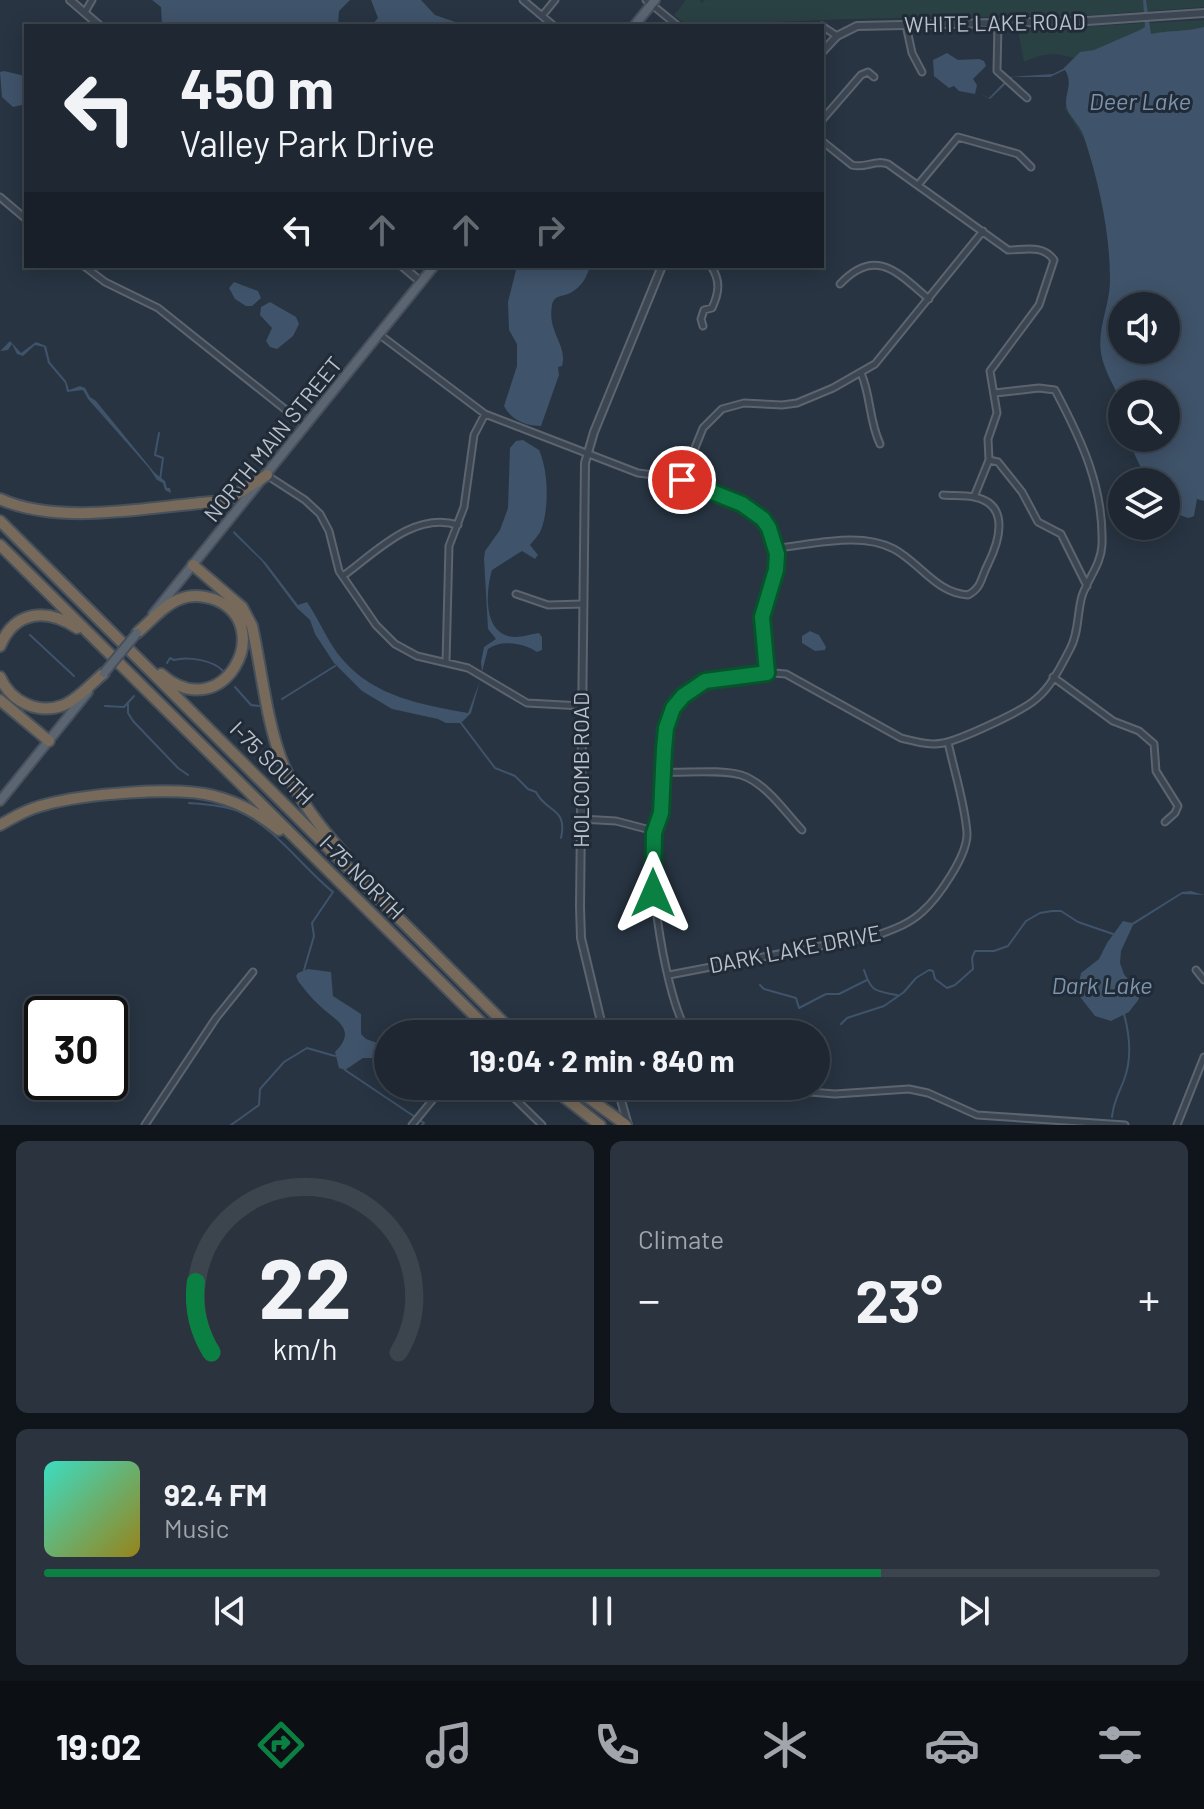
<!DOCTYPE html>
<html lang="en">
<head>
<meta charset="utf-8">
<style>
	body { margin:0; font-family:Barlow,sans-serif; background:#2b333e; color:#f1f3f6; height:100vh; display:flex; flex-direction:column; font-size:30px; white-space:nowrap }
	* { box-sizing:border-box; margin:0 }
	p { font-size:26px; color:#a1a5ac }
	.icon { flex:none; width:44px; height:44px; fill:none; stroke:currentColor; stroke-width:2; stroke-linecap:round; stroke-linejoin:round }
	.map { position:relative; height:1125px; overflow:hidden }
	.details { display:flex; flex-direction:column; gap:16px; padding:16px; background:#10151c; flex:1 }
	.details>* { flex:none }
	.top-card { position:absolute; left:24px; top:24px; width:800px; height:244px; border-radius:0px; box-shadow:0 4px 20px #0003,0 0 0 2px #3c444d; background:#1e2732; color:#f1f3f6; overflow:hidden }
	.tools { position:absolute; left:1108px; top:292px; display:grid; gap:16px }
	.tools a { display:grid; place-items:center; width:72px; height:72px; border-radius:50%; background:#1e2732; box-shadow:0 4px 20px #0003,0 0 0 2px #3c444d; font-size:40px }
	.speed { position:absolute; left:24px; top:996px; display:flex; gap:16px; font-size:40px; font-weight:700; text-align:center }
	.speed>* { display:grid; place-content:center; width:104px; height:104px; border-radius:50%; background:#1e2732; box-shadow:0 4px 20px #0003,0 0 0 2px #3c444d; line-height:1 }
	.speed .limit { border:4px solid #111; border-radius:12px; background:#fff; color:#111 }
	.pin { position:absolute; display:grid; place-items:center; width:68px; height:68px; color:#fff; margin:-34px; border:4px solid #fff; border-radius:50%; box-shadow:0 2px 8px #0007 }
	.me { position:absolute; width:88px; margin:-44px; rotate:0deg; stroke-linejoin:round; filter:drop-shadow(0 0 6px #0008) }
	.turn { display:flex; align-items:center; gap:28px; height:168px; padding:0 24px; font-size:36px }
	.turn .icon { width:104px; height:104px; stroke-width:2.5 }
	.turn b { display:block; font-size:56px; line-height:68px }
	.lanes { display:flex; align-items:center; height:76px; padding:0 24px; background:#0003; justify-content:center; gap:40px; direction:ltr }
	.lanes .off { opacity:.35 }
	.big { font-size:60px; font-weight:700; line-height:1.1 }
	.details .widget { flex:1; display:flex; flex-direction:column; justify-content:center; gap:12px; min-width:0; padding:0 28px; border-radius:12px; background:#2b333e }
	.details .dial { align-items:center; gap:0 }
	.dial svg { height:208px; overflow:visible; fill:none; stroke:#3c444d; stroke-width:7; stroke-linecap:round; text-anchor:middle }
	.dial text { fill:#f1f3f6; stroke:none }
	.song { display:flex; align-items:center; gap:24px }
	.cover { width:96px; height:96px; border-radius:12px; background:linear-gradient(135deg,hsl(170 70% 55%),hsl(50 70% 35%)) }
	.played { height:8px; border-radius:4px; background:linear-gradient(90deg,#0b8043 75%,#3c444d 75%) }
	.keys { display:flex; justify-content:space-around; direction:ltr }
	.heat { display:flex; justify-content:space-between; align-items:center; font-size:44px; direction:ltr }
	.details .tiles { flex:1; display:grid; gap:16px; grid-template-columns:1fr 1fr }
	.widget:last-child { grid-column:span 2 }
	.trip { position:absolute; left:374px; top:1020px; width:456px; height:80px; border-radius:40px; background:#1e2732; box-shadow:0 4px 20px #0003,0 0 0 2px #3c444d; font-weight:700; line-height:80px; text-align:center }
	.menu { display:flex; height:128px; justify-content:space-around; align-items:center; background:#0c1014; color:#a1a5ac }
	.menu .icon { width:56px; height:56px }
	.menu .active { color:#0b8043 }
	.menu b { font-size:36px; color:#f1f3f6 }
	.map>svg:first-child { display:block }
	.green { fill:#2a4143 }
	.water { fill:#3f536a; fill-rule:evenodd }
	.lines { fill:none; stroke-linecap:round; stroke-linejoin:round }
	.stream { stroke:#3f536a; stroke-width:2 }
	.minor-casing { stroke:#5b646f; stroke-width:9 }
	.tertiary-casing { stroke:#5b646f; stroke-width:10 }
	.primary-casing { stroke:#464f5b; stroke-width:12 }
	.motorway-casing { stroke:#47515c; stroke-width:14 }
	.minor { stroke:#3c4652; stroke-width:5 }
	.tertiary { stroke:#3c4652; stroke-width:6 }
	.primary { stroke:#5b6571; stroke-width:8 }
	.motorway { stroke:#776a5a; stroke-width:10 }
	.primary-bridge-casing { stroke:#464f5b; stroke-width:12; stroke-linecap:butt }
	.primary-bridge { stroke:#5b6571; stroke-width:8 }
	.route-casing { stroke:#07532c; stroke-width:20 }
	.route { stroke:#0b8043; stroke-width:14 }
	.labels { text-anchor:middle; stroke-width:6; stroke-linejoin:round; paint-order:stroke }
	.street-label { font-size:22px; fill:#bac1cb; stroke:#212b37 }
	.water-label { font-size:24px; font-style:italic; fill:#7c93ac; stroke:#212b37 }
</style>
</head>
<body>
<div class="map">
<svg width="1204" height="1125" viewBox="0 0 1204 1125">
	<rect width="100%" height="100%" fill="#283442"/>
	<path class="green" d="M686 0H699L702 3 705 0H1204V7L1094 15 844 19 687 26 674 15Z
		M1204 20V159L1089 146 1065 109 1082 60C1057 53 1048 51 1024 62L1018 30Z"/>
	<path class="water" d="M152 0H350L339 11 338 26H162L161 7Z
		M371 0H421L435 15 467 26H371L378 18Z
		M1143 0H1146L1151 34C1169 30 1186 32 1204 27V501L1197 499 1194 516 1189 518C1168 513 1166 502 1166 482H1150C1141 468 1133 455 1130 438H1166V394H1122V405C1116 388 1104 372 1101 353 1097 327 1110 306 1110 280 1110 232 1099 183 1084 137 1081 127 1073 120 1068 111 1061 97 1075 86 1065 70L1050 77H1013L990 99 979 93 989 98 1009 77 1053 74 1063 69 1080 52 1094 50 1140 30 1145 27ZM1122 306H1166V350H1122Z
		M947 53 958 60 979 59 984 61 986 66 973 79 977 85 975 94 959 91 954 86 949 88 934 76 933 60Z
		M4 71 25 76 26 104 13 107 2 97 0 72Z
		M517 266H590C587 277 582 286 572 292 565 297 554 294 552 305 547 333 568 345 562 366L558 367 559 375 541 426C526 426 511 420 504 406L517 366V344L509 330 508 302Z
		M234 282 258 291 261 298 252 306H246L235 299 229 288Z
		M270 302 296 317 299 324 293 336 277 349 270 347 266 341 272 328 260 315 261 307Z
		M10 341 21 353 36 342 46 346 50 362 66 381 69 390 80 386 85 388 90 397 96 401 154 472 165 481 167 488H170L171 493 165 490 163 483 157 480 149 468 88 399 83 390 67 392 65 383 48 363 44 347 35 345 23 356 17 354 12 344 8 350 0 351Z
		M523 440 539 450C549 472 549 510 541 530 539 535 533 541 530 545L538 555 535 559 522 551 492 570C486 590 483 629 508 636 518 639 530 634 539 633L542 637V650L537 652C525 643 501 639 488 649L482 672 481 662 484 647 496 639 488 629 484 559 485 551 500 530 508 508 510 448 516 441Z
		M234 531 266 563 298 605 307 602C320 621 328 643 343 660 375 697 423 705 468 713L480 681 471 713 461 723H446L438 719 392 709 362 691 334 663 315 634 310 620 297 608 261 560 233 533Z
		M810 631 819 635 826 647 825 650 815 651 802 643V636Z
		M1191 891 1204 895 1182 894 1133 925 1121 951 1120 963 1124 974 1136 990 1139 999 1129 1012 1111 1021 1095 1016 1077 993 1081 973 1099 959 1107 943 1123 921 1132 923 1182 892Z
		M308 969 331 972 333 996 361 1014V1034L366 1039 380 1044 382 1054 380 1058H363L345 1070 339 1068 335 1052C358 1029 336 1021 320 1006 312 999 305 990 298 981L296 976 298 973Z"/>
	<g class="lines">
		<path class="stream" d="M159 433 155 455 163 458 160 480
			M30 635 74 676
			M167 663 170 658 174 660C187 656 213 660 223 671
			M235 687 251 705 259 706
			M282 699 335 666
			M128 704V713L133 721 178 768 188 775
			M105 706 124 707 134 696
			M461 723 495 768 515 776 528 789 536 792C546 813 568 807 561 838
			M189 803C204 804 223 805 238 811 276 828 301 866 333 892L312 923 314 936 304 970
			M864 970C871 992 875 991 897 995
			M760 985 764 989 796 998 799 1008 826 994H839L867 980
			M841 1024 847 1018 884 1006 904 992 916 978 929 970 933 971 935 979 947 988 955 985 973 969 972 958 975 951H994L1008 946 1026 921 1040 913 1052 911H1061L1078 922 1113 934
			M345 1070 424 1123 422 1125
			M1112 1117C1113 1103 1119 1093 1124 1080 1132 1059 1130 1036 1124 1014
			M231 1125 259 1105 260 1089 284 1062 307 1048 335 1056"/>
		<defs>
			<path id="minor" d="M523 0 554 26
				M646 0 678 26
				M85 12 92 0
				M542 16 555 0
				M998 23 997 71 1027 98
				M906 25 912 53 922 72
				M822 26 837 36
				M822 120 861 75 868 72 874 77
				M822 141 852 165C865 169 875 159 888 164L1008 250C1024 250 1043 244 1054 260L1039 305 990 371 997 413 988 439 989 460 974 497
				M918 185 958 137 1018 154 1031 167
				M0 197 26 219
				M84 266 105 282 158 308 306 426
				M840 284C876 246 898 273 929 299
				M703 326 701 319 704 310 712 308C719 293 721 281 711 266
				M380 335 485 414 638 473 678 478 755 511 769 528 777 554 776 570 762 617 767 673
				M861 373C871 396 869 421 880 444
				M989 460 998 462 1022 492 1038 522 1061 534 1087 586
				M268 476 305 500 320 514 329 531 339 571 376 625 395 644 417 656 468 668 527 703 582 706
				M682 480 703 428 722 409 744 403 782 405 797 403 833 388 875 364 983 231
				M776 548C812 545 860 531 894 549 920 563 936 593 968 595 982 588 981 577 988 564 999 542 1011 504 974 497 964 495 953 496 943 495
				M343 576C376 552 414 511 458 525
				M516 594 548 605 583 604
				M446 662 449 546 464 507 474 435 485 414
				M1053 677 1113 721 1139 731 1154 744 1156 771 1178 806 1175 813 1165 822
				M664 772C686 773 720 769 741 775 766 783 785 812 802 830
				M581 819 616 821 654 831
				M1196 970 1204 980
				M669 975 878 935C894 929 909 924 922 912 938 898 968 855 967 833 965 803 954 771 948 742
				M689 1034C666 1004 646 869 654 832 657 819 662 810 663 796 665 764 657 722 682 697 706 672 754 671 786 674L901 738C914 741 929 746 943 743 960 740 1023 711 1036 699 1051 687 1061 666 1070 649 1079 633 1077 613 1082 596 1088 578 1101 565 1102 545 1104 487 1081 439 1055 390L1039 388 995 393
				M502 1086 542 1125
				M794 1086 810 1092 835 1094 909 1089 928 1093 977 1115 1125 1125
				M145 1125 216 1018 253 972
				M412 1125 444 1086
				M1177 1125 1204 1057"/>
			<path id="tertiary" d="M70 0 100 26
				M822 52 837 36 857 26 1087 21 1204 13
				M402 266 421 282
				M604 1034 581 938 580 907 585 463 594 432 662 266
				M617 1086 628 1125"/>
			<path id="primary" d="M634 26 655 0
				M153 614 434 266
				M0 801 88 692"/>
			<path id="motorway" d="M0 499C60 526 148 507 212 502L226 501 267 475
				M0 521 515 1034
				M0 545 493 1034
				M193 565 242 607 252 626C262 671 266 721 283 764 298 799 320 827 345 855
				M137 633C150 622 164 605 180 599 192 594 205 596 216 600 277 626 223 728 161 674
				M0 646C15 610 47 608 77 628
				M0 677C11 702 38 715 64 705 78 699 92 683 104 673
				M0 700 49 741
				M0 825C14 817 28 809 44 805 83 794 176 786 214 796 238 802 260 814 279 830
				M550 1086 600 1125
				M572 1086 626 1125"/>
		</defs>
		<use href="#minor" class="minor-casing"/>
		<use href="#tertiary" class="tertiary-casing"/>
		<use href="#primary" class="primary-casing"/>
		<use href="#motorway" class="motorway-casing"/>
		<use href="#minor" class="minor"/>
		<use href="#tertiary" class="tertiary"/>
		<use href="#primary" class="primary"/>
		<use href="#motorway" class="motorway"/>
		<defs>
			<path id="primary-bridge" d="M104 673 137 633"/>
		</defs>
		<use href="#primary-bridge" class="primary-bridge-casing"/>
		<use href="#primary-bridge" class="primary-bridge"/>
	</g>
	<g class="lines">
		<defs>
			<path id="route" d="M653 893 654 833 661 813 664 749 666 728 673 708 683 696 705 681 767 673 762 617 776 570 777 554 769 528 763 519 742 504 682 480"/>
		</defs>
		<use href="#route" class="route-casing"/>
		<use href="#route" class="route"/>
	</g>
	<g class="labels">
		<g class="street-label">
			<text transform="translate(995 23) rotate(-1)" y="8">WHITE LAKE ROAD</text>
			<text transform="translate(273 439) rotate(-51)" y="8">NORTH MAIN STREET</text>
			<text transform="translate(272 763) rotate(45)" y="8">I-75 SOUTH</text>
			<text transform="translate(581 770) rotate(-90)" y="8">HOLCOMB ROAD</text>
			<text transform="translate(362 877) rotate(45)" y="8">I-75 NORTH</text>
			<text transform="translate(795 949) rotate(-11)" y="8">DARK LAKE DRIVE</text>
		</g>
		<g class="water-label">
			<text x="1140" y="110">Deer Lake</text>
			<text x="1102" y="994">Dark Lake</text>
		</g>
	</g>
</svg>
<div class="tools">
<a><svg class="icon" aria-label="sound" viewBox="0 0 24 24"><path d="M4 9h4l5-4v14l-5-4H4zM17 9q2 3 0 6"/></svg></a>
<a><svg class="icon" aria-label="search" viewBox="0 0 24 24"><circle cx="10" cy="10" r="6"/><path d="M15 15l6 6"/></svg></a>
<a><svg class="icon" aria-label="layers" viewBox="0 0 24 24"><path d="M12 4l9 5-9 5-9-5zM3 14l9 5 9-5"/></svg></a>
</div>
<div class="speed"><div class="limit">30</div></div>
<div class="pin" style="left:682px;top:480px;background:#d93025"><svg class="icon" aria-label="arrive" viewBox="0 0 24 24"><path d="M6 21V4h12l-3 4 3 4H6"/></svg></div>
<svg class="me" style="left:653px;top:893px" viewBox="-20 -20 40 40"><path d="M0-17L14 15 0 8-14 15z" fill="#0b8043" stroke="#fff" stroke-width="4"/></svg>
<div class="trip">19:04 · 2 min · 840 m</div>
<div class="top-card">
<div class="turn"><svg class="icon" aria-label="left" viewBox="0 0 24 24"><path d="M17 20v-9H6M10 6l-5 5 5 5"/></svg><div><b>450 m</b>Valley Park Drive</div></div>
<div class="lanes"><svg class="icon" aria-label="left" viewBox="0 0 24 24"><path d="M17 20v-9H6M10 6l-5 5 5 5"/></svg><svg class="icon off" aria-label="ahead" viewBox="0 0 24 24"><path d="M12 20V5M6 11l6-6 6 6"/></svg><svg class="icon off" aria-label="ahead" viewBox="0 0 24 24"><path d="M12 20V5M6 11l6-6 6 6"/></svg><svg class="icon off" aria-label="right" viewBox="0 0 24 24"><path d="M7 20v-9h11M14 6l5 5-5 5"/></svg></div>
</div>
</div>
<section class="details">
<div class="tiles">
<div class="widget dial"><svg viewBox="0 0 100 80">
<path d="M14 69A42 42 0 1 1 86 69"/>
<path d="M14 69A42 42 0 0 1 8 42" stroke="#0b8043"/>
<text x="50" y="56" font-size="32" font-weight="700">22</text>
<text x="50" y="72" font-size="11">km/h</text>
</svg></div>
<div class="widget"><p>Climate</p>
<div class="heat"><a>−</a><b class="big">23°</b><a>+</a></div>
</div>
<div class="widget">
<div class="song"><i class="cover"></i><div><b>92.4 FM</b><p>Music</p></div></div>
<div class="played"></div>
<div class="keys"><svg class="icon" aria-label="previous" viewBox="0 0 24 24"><path d="M18 5L8 12l10 7zM5 5v14"/></svg><svg class="icon" aria-label="pause" viewBox="0 0 24 24"><path d="M8 5v14M16 5v14"/></svg><svg class="icon" aria-label="next" viewBox="0 0 24 24"><path d="M6 5l10 7-10 7zM19 5v14"/></svg></div>
</div>
</div>
</section>
<nav class="menu">
<b>19:02</b>
<svg class="icon active" aria-label="directions" viewBox="0 0 24 24"><path d="M12 3l9 9-9 9-9-9zM9 14v-3h6M13 9l2 2-2 2"/></svg>
<svg class="icon" aria-label="music" viewBox="0 0 24 24"><path d="M9 18V5l10-2v13"/><circle cx="6" cy="18" r="3"/><circle cx="16" cy="16" r="3"/></svg>
<svg class="icon" aria-label="phone" viewBox="0 0 24 24"><path d="M5 4h4l2 5-3 2q2 4 5 5l2-3 5 2v4C11 20 4 13 5 4z"/></svg>
<svg class="icon" aria-label="climate" viewBox="0 0 24 24"><path d="M12 3v18M4 7l16 10M4 17L20 7"/></svg>
<svg class="icon" aria-label="car" viewBox="0 0 24 24"><path d="M5 17H2v-5l4-1 3-4h7l3 4 3 1v5h-3M9 17h6M6 11h13"/><circle cx="7" cy="17" r="2"/><circle cx="17" cy="17" r="2"/></svg>
<svg class="icon" aria-label="filters" viewBox="0 0 24 24"><path d="M4 7h16M4 17h16"/><circle cx="9" cy="7" r="2"/><circle cx="15" cy="17" r="2"/></svg>
</nav>
</body>
</html>
